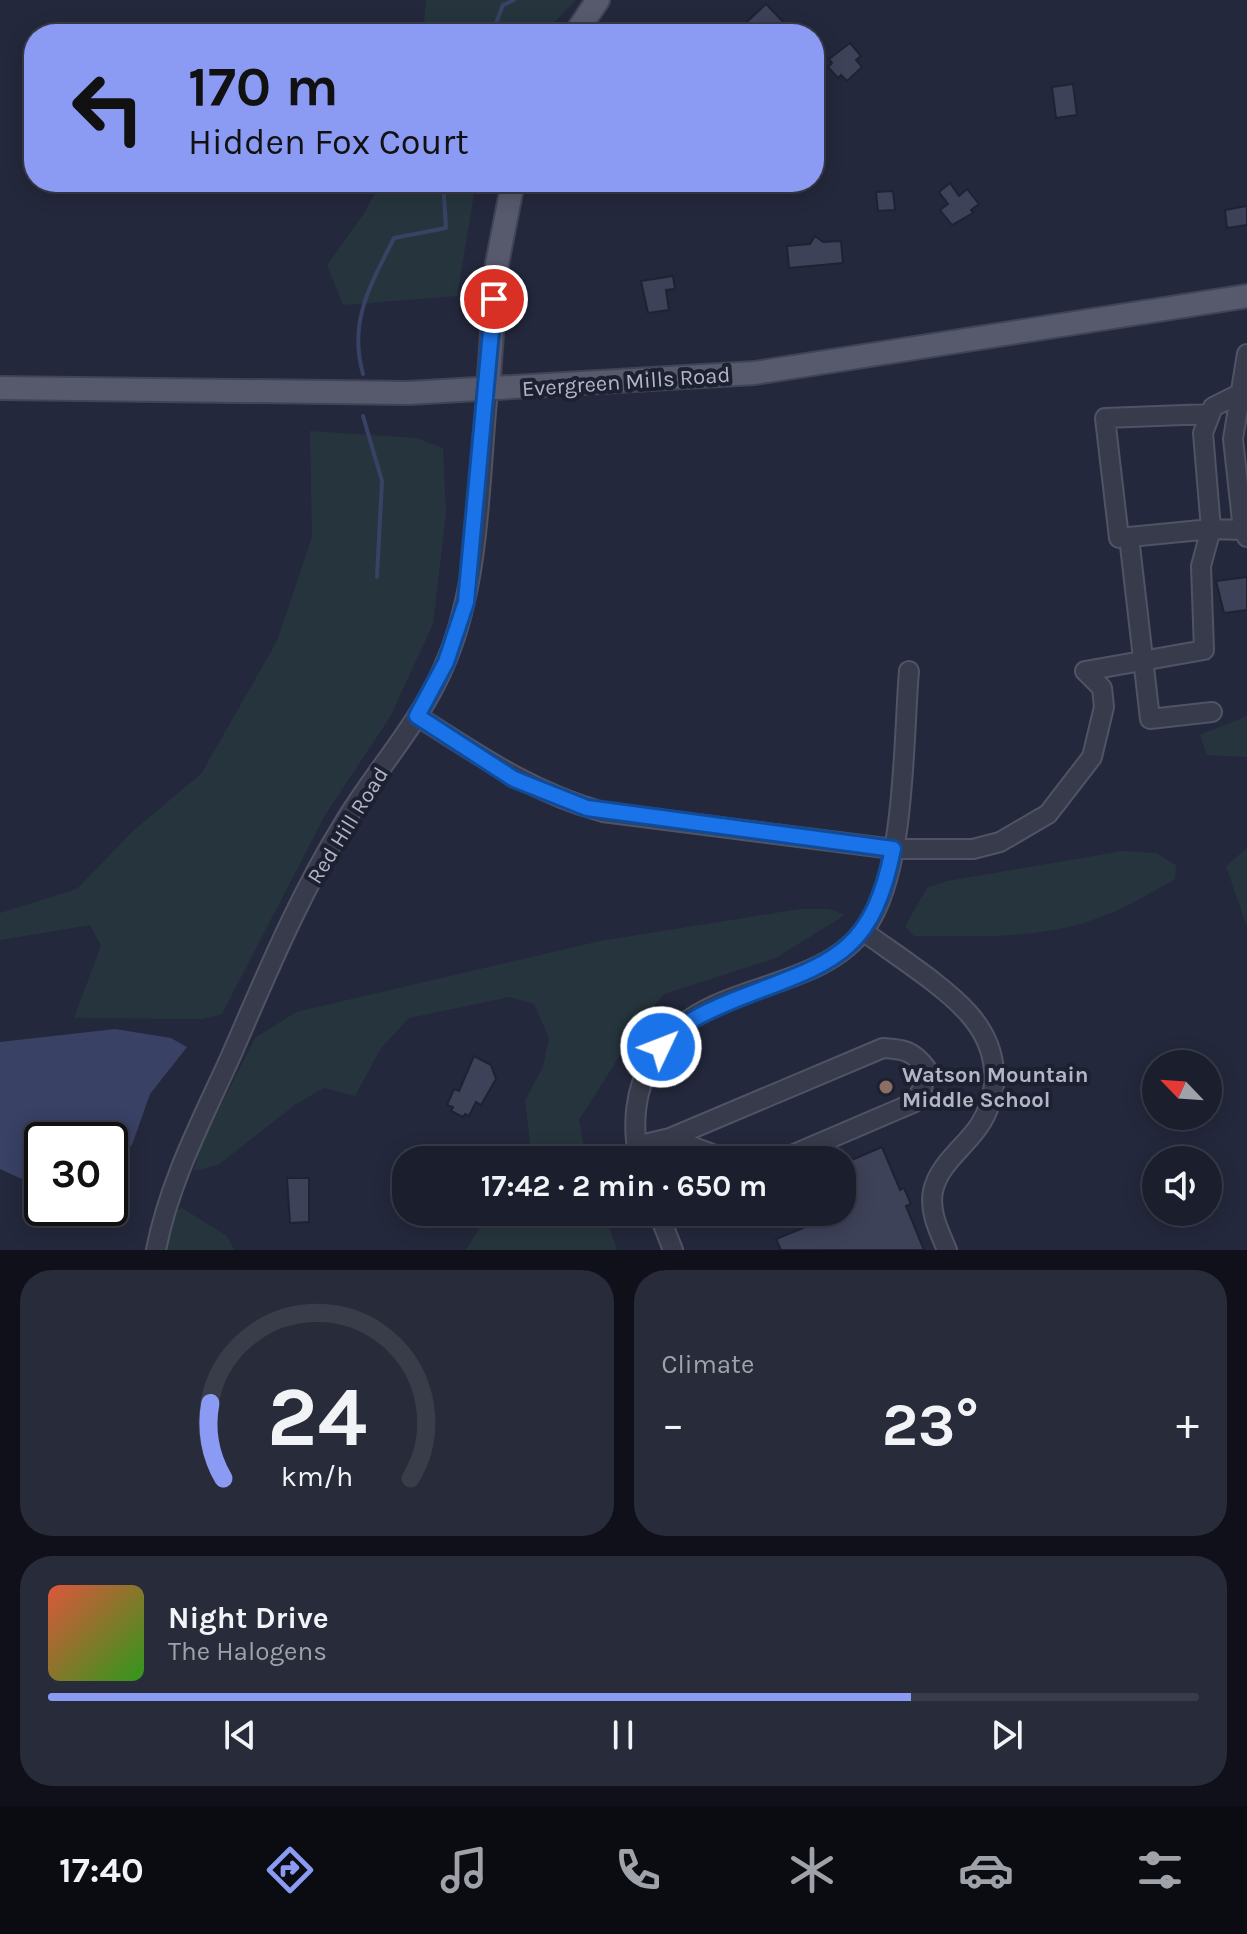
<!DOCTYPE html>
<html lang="en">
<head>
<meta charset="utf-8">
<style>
	body { margin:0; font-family:Karla,sans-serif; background:#282b39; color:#f1f3f6; height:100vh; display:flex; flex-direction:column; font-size:30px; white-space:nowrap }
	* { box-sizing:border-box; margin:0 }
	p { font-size:26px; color:#a0a2aa }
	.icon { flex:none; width:44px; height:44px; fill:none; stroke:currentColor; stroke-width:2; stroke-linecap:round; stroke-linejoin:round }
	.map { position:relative; height:1250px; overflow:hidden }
	.side { display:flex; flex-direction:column; gap:20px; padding:20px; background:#0f1019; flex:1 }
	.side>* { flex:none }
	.guide { position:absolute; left:24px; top:24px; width:800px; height:168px; border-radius:32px; box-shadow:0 4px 20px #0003,0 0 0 2px #393c49; background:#8b9bf4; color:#111; overflow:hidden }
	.needle { width:52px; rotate:295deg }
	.tools { position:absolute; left:1142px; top:1050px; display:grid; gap:16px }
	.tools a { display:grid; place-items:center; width:80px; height:80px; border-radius:50%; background:#1b1e2d; box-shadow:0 4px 20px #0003,0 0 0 2px #393c49; font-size:40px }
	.speed { position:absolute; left:24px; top:1122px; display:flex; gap:16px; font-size:40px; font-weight:700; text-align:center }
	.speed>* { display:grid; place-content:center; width:104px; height:104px; border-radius:50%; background:#1b1e2d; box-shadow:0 4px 20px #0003,0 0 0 2px #393c49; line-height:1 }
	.speed .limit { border:4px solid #111; border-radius:12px; background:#fff; color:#111 }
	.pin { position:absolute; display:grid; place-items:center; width:68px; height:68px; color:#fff; margin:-34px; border:4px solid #fff; border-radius:50%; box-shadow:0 2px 8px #0007 }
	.me { position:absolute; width:88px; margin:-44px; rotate:47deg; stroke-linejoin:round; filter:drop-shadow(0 0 6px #0008) }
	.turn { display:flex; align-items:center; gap:28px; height:168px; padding:0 32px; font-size:36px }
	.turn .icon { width:104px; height:104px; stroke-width:2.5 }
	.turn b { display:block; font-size:56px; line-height:68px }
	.big { font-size:60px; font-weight:700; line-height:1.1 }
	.side .widget { flex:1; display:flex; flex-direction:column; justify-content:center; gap:12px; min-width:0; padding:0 28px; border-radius:32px; background:#282b39 }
	.side .dial { align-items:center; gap:0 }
	.dial svg { height:208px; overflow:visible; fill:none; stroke:#393c49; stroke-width:7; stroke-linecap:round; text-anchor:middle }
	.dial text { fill:#f1f3f6; stroke:none }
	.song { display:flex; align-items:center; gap:24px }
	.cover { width:96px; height:96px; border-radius:12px; background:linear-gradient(135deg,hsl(10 70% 55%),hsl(110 70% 35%)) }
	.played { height:8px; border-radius:4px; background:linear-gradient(90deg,#8b9bf4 75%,#393c49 75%) }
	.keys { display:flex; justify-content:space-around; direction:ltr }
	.heat { display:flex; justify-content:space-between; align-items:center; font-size:44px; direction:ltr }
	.side .tiles { flex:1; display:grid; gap:20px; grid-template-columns:1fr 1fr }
	.widget:last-child { grid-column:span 2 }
	.trip { position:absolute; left:392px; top:1146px; width:464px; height:80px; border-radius:32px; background:#1b1e2d; box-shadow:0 4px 20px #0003,0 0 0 2px #393c49; font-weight:700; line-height:80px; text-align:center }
	.tab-bar { display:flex; height:128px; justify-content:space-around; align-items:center; background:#0b0c12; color:#a0a2aa }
	.tab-bar .icon { width:56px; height:56px }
	.tab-bar .on { color:#8b9bf4 }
	.tab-bar b { font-size:36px; color:#f1f3f6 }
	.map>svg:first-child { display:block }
	.green { fill:#26353d }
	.water { fill:#394164 }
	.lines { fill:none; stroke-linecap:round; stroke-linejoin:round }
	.stream { stroke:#394164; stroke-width:4 }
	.building { fill:#3e4259; stroke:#1f2233; stroke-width:2 }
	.minor-casing { stroke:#505364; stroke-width:22 }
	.major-casing { stroke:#414455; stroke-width:26 }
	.minor { stroke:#383b4c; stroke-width:18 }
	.major { stroke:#565a6c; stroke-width:22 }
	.route-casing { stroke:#114b97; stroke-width:20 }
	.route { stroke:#1a73e8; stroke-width:14 }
	.education-dot { fill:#8d6e63; stroke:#1d2031; stroke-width:3 }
	.labels { text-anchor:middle; stroke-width:8; stroke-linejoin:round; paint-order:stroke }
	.street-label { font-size:22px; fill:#b3b6c7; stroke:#1d2031 }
	.poi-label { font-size:22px; font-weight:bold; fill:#b3b6c7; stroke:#1d2031; text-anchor:start }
</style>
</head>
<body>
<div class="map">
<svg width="1247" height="1250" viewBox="0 0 1247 1250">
	<rect width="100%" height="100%" fill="#24283c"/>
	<path class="green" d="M426 0H576L543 34H423Z
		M380 182H476L457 296 343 305 327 265 364 214Z
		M310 431 416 438 443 448 446 513 433 624 390 717 325 815 222 1014 202 1019 74 1018 101 946 90 925 0 940V913L77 889 134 830 201 774 277 641 312 537Z
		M1247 716V757L1207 755 1200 735Z
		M1247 848V927L1226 866Z
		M1123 851 1156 853 1176 865 1175 879C1151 893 1125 908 1098 918 1040 940 975 936 914 936L905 926 927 888 947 881Z
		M800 909H829L845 915 776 958 664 994 639 1025 579 1120 586 1160H520L530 1143 525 1100 543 1067 549 1038 534 1004 510 997 409 1018 381 1048 355 1096 324 1088 296 1104 218 1165 194 1171 200 1147 255 1038 296 1012 600 941Z
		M182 1208 227 1236 234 1250H162L173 1211Z
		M489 1212H604L617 1250H466Z"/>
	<path class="water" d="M115 1029 171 1038 187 1047 150 1094 132 1145 110 1165V1140H42V1201L26 1181 0 1169V1042Z"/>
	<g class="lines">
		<path class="stream" d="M492 34 503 5 514 0
			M363 374C348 321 371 284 394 238L446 228 443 182
			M363 416 382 481 377 577"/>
	</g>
	<path class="building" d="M766 4 788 27 781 34H773L768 29 763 34H734Z
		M850 43 861 56 856 60 862 67 847 81 841 75 838 78 828 67 832 63 829 59Z
		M1073 84 1077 115 1056 118 1052 87Z
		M950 183 959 196 967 189 979 204 971 210 973 213 952 225 940 210 948 204 939 192Z
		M893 191 895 210 878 211 876 192Z
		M1247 206V225L1227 228 1225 210Z
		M815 236 823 242 841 241 843 263 789 268 787 246 810 244Z
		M673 276 675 289 666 290 669 310 648 313 641 281Z
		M1247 577V610L1224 613 1216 581Z
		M474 1056 491 1065 496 1079 481 1105 476 1102 469 1116 465 1114 463 1117 451 1111 453 1107 447 1105 454 1089 459 1091Z
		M882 1147 900 1190 904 1188 911 1204 906 1206 924 1250H781L776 1239 842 1212V1164Z
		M287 1178H309V1222L290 1223Z"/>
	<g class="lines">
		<defs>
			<path id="minor" d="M1247 354 1233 439 1243 530 1247 537
				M1239 394 1213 407 1203 433 1211 529 1243 530
				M1129 537 1150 719 1212 712
				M1085 671 1204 650 1201 566 1211 529 1119 538 1105 418 1210 414
				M417 716C478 755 533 793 603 812L893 849H973L1000 842 1048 814 1092 757 1104 707 1102 688 1085 671
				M863 931C894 954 945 986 969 1014 998 1047 1003 1090 979 1126 964 1148 939 1164 933 1191 929 1212 939 1231 947 1250
				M670 1138 728 1160
				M636 1146 670 1138 883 1048C904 1049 913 1051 926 1068L922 1090 913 1103 780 1160
				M639 1160C632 1127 634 1089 653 1060 659 1050 666 1039 675 1031 726 982 822 989 866 927 906 871 903 741 909 671
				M658 1212 673 1250
				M156 1250C169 1182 202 1120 230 1058 265 978 298 897 344 823 377 768 423 720 447 659 481 576 479 479 488 390"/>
			<path id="major" d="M575 34 598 0
				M0 388 408 393 755 373 1247 296
				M488 390 497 264 513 182"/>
		</defs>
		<use href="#minor" class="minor-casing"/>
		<use href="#major" class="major-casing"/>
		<use href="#minor" class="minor"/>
		<use href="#major" class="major"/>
	</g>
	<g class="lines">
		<defs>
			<path id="route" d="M494 299 466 602 446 662 417 716 514 779 587 808 893 849C871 960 827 963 732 1001 703 1013 681 1023 661 1047"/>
		</defs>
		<use href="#route" class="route-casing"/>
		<use href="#route" class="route"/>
	</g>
	<circle class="education-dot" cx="886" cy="1087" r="8"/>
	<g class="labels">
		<g class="street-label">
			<text transform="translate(626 381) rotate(-4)" y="8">Evergreen Mills Road</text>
			<text transform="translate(347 825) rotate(-58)" y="8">Red Hill Road</text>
		</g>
		<g class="poi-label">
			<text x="902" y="1082">Watson Mountain<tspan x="902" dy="25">Middle School</tspan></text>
		</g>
	</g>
</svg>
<div class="tools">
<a><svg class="needle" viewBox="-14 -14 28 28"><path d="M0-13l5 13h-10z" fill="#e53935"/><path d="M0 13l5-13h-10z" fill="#a0a2aa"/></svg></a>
<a><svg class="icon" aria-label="sound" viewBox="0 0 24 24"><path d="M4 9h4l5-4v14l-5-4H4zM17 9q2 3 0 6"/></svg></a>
</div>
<div class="speed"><div class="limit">30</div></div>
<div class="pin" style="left:494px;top:299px;background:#d93025"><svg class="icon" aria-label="arrive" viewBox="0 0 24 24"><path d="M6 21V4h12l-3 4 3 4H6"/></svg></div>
<svg class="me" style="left:661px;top:1047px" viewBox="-20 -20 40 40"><circle r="17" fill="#1a73e8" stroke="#fff" stroke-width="3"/><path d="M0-11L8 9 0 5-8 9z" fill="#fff"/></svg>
<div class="trip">17:42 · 2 min · 650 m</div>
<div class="guide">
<div class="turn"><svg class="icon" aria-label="left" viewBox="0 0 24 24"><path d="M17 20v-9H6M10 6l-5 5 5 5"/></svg><div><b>170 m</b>Hidden Fox Court</div></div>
</div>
</div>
<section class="side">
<div class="tiles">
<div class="widget dial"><svg viewBox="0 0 100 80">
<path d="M14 69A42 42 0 1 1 86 69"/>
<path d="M14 69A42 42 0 0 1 9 40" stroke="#8b9bf4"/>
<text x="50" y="56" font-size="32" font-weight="700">24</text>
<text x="50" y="72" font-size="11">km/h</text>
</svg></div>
<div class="widget"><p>Climate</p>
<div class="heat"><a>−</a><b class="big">23°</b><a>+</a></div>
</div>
<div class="widget">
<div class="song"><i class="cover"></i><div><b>Night Drive</b><p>The Halogens</p></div></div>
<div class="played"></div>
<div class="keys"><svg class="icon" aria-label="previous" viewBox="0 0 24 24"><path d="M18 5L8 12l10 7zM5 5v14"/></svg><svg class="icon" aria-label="pause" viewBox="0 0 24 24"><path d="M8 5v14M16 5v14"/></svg><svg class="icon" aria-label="next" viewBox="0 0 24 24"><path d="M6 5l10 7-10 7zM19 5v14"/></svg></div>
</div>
</div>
</section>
<nav class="tab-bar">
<b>17:40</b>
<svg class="icon on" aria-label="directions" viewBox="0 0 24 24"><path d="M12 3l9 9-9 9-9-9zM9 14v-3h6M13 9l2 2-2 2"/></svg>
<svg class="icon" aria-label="music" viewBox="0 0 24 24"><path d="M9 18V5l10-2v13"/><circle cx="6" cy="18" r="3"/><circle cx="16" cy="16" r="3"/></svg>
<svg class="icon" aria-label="phone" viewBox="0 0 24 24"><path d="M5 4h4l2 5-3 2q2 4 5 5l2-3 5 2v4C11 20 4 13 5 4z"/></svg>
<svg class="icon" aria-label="climate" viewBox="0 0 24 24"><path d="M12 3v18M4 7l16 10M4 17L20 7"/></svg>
<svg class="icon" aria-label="car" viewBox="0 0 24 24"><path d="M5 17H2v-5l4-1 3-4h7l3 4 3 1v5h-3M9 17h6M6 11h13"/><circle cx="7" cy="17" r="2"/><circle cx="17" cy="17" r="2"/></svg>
<svg class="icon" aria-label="filters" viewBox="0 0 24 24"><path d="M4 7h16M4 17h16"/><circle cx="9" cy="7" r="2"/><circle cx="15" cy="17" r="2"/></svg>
</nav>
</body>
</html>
